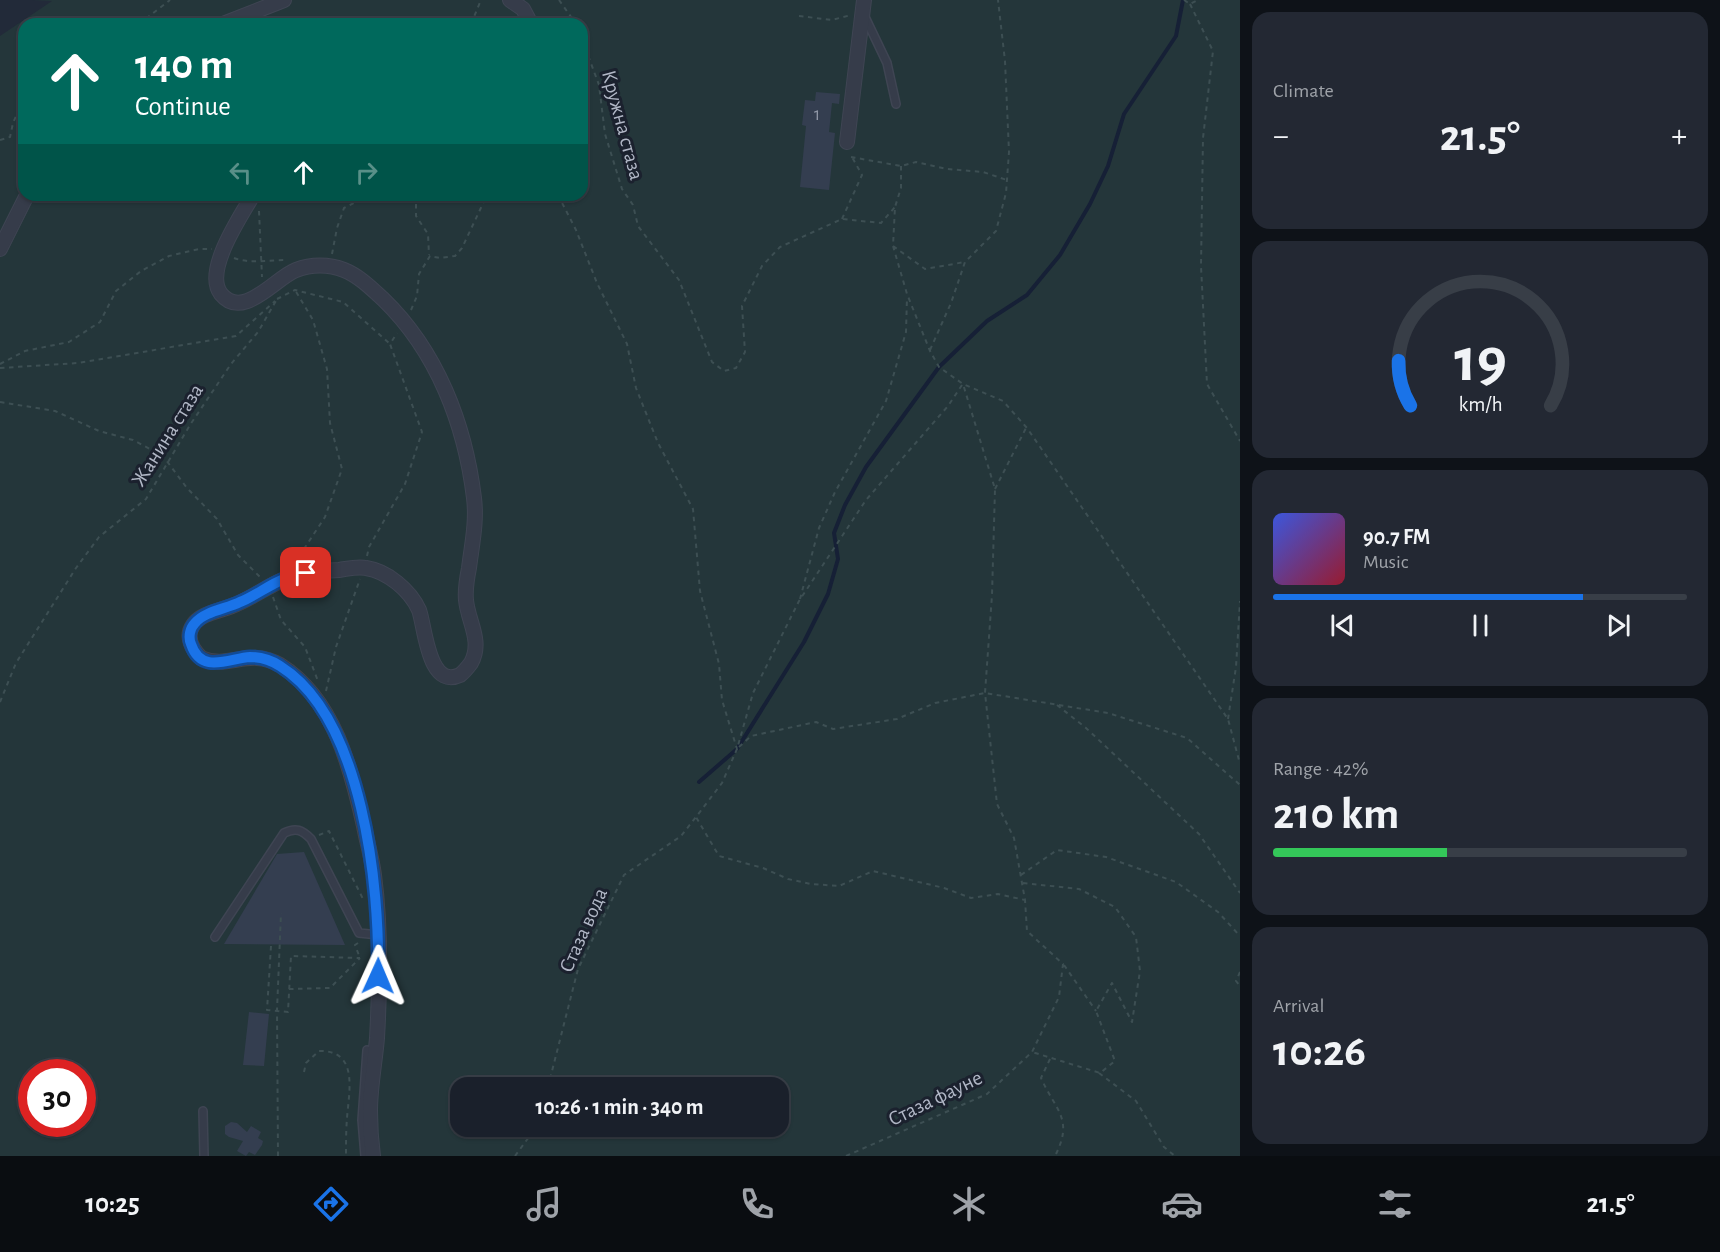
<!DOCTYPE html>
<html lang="en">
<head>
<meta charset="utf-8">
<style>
	body { margin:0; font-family:"Alegreya Sans",sans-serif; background:#232833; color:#f1f3f6; height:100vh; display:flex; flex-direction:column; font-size:22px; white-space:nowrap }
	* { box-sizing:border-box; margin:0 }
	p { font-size:20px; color:#9fa3a9 }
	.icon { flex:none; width:33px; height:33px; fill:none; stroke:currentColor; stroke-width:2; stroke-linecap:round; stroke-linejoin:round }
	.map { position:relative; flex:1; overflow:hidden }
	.drawer { display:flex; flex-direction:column; gap:12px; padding:12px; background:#0e1218; width:480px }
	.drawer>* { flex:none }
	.top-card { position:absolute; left:18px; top:18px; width:570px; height:183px; border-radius:18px; box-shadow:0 2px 4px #0004,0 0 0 2px #383e47; background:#00695c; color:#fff; overflow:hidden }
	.speed { position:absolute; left:18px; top:1059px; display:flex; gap:12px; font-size:30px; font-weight:700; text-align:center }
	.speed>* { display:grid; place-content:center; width:78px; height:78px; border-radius:50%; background:#1a202b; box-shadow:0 2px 4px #0004,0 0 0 2px #383e47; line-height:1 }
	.speed .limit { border:9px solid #d22; background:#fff; color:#111 }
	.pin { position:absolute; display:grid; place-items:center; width:51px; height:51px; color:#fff; margin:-26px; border-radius:12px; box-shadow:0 3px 9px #0006 }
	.me { position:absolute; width:66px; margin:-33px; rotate:1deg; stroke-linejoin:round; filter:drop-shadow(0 0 4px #0008) }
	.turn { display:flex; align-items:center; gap:21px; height:126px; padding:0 18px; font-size:27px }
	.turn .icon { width:78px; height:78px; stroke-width:2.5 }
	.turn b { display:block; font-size:42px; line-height:51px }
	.lanes { display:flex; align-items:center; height:57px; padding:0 18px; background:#0003; justify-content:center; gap:30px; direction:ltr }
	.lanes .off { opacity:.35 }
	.big { font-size:45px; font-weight:600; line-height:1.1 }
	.drawer .widget { flex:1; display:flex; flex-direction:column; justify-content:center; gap:9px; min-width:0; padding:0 21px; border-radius:18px; background:#232833 }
	.drawer .dial { align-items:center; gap:0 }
	.dial svg { height:156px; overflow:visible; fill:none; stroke:#383e47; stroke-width:7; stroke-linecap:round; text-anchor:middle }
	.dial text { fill:#f1f3f6; stroke:none }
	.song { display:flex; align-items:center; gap:18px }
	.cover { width:72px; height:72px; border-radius:9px; background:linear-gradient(135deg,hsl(230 70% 55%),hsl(350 70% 35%)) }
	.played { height:6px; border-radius:3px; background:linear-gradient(90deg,#1a73e8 75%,#383e47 75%) }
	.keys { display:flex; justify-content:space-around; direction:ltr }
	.heat { display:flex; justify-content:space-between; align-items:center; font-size:33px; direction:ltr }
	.charge { height:9px; border-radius:4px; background:linear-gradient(90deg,#34c759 42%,#383e47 0) }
	.trip { position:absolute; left:450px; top:1077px; width:339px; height:60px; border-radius:18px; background:#1a202b; box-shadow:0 2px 4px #0004,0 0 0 2px #383e47; font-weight:600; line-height:60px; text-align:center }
	.dock { display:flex; height:96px; justify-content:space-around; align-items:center; background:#0a0d11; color:#9fa3a9 }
	.dock .icon { width:42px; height:42px }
	.dock .on { color:#1a73e8 }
	.dock b { font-size:27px; color:#f1f3f6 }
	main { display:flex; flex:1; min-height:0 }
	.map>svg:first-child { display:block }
	.green { fill:#24363a; fill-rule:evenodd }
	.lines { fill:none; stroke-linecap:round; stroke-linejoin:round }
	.stream { stroke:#162036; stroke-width:4 }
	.building { fill:#343e50 }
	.lane-casing { stroke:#3f4553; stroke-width:10 }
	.street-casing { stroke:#3f4553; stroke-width:16 }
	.path { stroke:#3d4f53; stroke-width:2; stroke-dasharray:4.5 4.5; stroke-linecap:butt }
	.lane { stroke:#363c4a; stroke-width:7 }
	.street { stroke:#363c4a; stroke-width:14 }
	.route-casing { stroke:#114b97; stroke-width:15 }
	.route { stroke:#1a73e8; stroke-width:10 }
	.labels { text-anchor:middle; stroke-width:6; stroke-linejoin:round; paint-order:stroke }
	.number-label { font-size:18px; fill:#9097a6 }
	.street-label { font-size:21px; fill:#b1b7c6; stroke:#1b212e }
</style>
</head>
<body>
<main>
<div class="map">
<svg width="1240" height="1156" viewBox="0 0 1240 1156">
	<rect width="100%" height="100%" fill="#222a39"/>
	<path class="green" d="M32 0H1240V1156H0V36L52 1ZM24 24H582V195H24ZM32 1072H82V1124H32ZM460 1088H778V1126H460Z"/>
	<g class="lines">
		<path class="stream" d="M699 782 737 749 804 642 828 594 838 559 834 533 845 505 866 467 939 367 987 321 1027 295 1060 255 1090 204 1108 166 1124 114 1176 36 1183 0"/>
	</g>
	<path class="building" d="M816 92 840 94 839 104 832 103 829 132 835 133 829 190 800 187 806 126 802 125 805 100 815 101Z
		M304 852 345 945 224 944 277 854Z
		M249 1012 269 1014 264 1066 243 1065Z
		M231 1122 237 1123 247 1132 251 1126 261 1132 258 1138 263 1141 262 1145 255 1155 249 1152 246 1156 237 1151 243 1141 229 1137 225 1134V1126Z"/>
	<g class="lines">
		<defs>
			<path id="lane" d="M865 17 887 63 896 104
				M215 937 284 833C296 827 302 830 311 839L359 933 379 935
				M203 1111 204 1156
				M365 1156 362 1120 367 1050"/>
			<path id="street" d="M510 0 523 9 531 24
				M223 24 284 0
				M847 142 864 0
				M253 195C241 216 203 271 221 294 243 321 275 278 296 270 311 264 329 264 344 270 359 276 371 288 383 299 437 351 465 424 474 498 477 521 472 544 469 568 467 578 465 590 466 600 468 622 483 641 471 663 468 667 464 672 460 675 428 690 425 626 419 610 410 590 387 571 366 568 357 566 347 569 339 570 320 571 302 572 285 579 267 586 251 599 232 606 220 611 201 613 193 625 185 637 192 649 201 658 229 670 249 647 280 665 334 699 351 768 364 826 367 842 372 859 374 875 381 928 380 985 377 1038 375 1062 370 1087 370 1111 370 1126 371 1141 373 1156
				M0 249 27 195"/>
		</defs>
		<use href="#lane" class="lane-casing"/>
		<use href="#street" class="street-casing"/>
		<path class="path" d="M559 0 576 24
			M1184 0 1190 4 1198 0
			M1190 4 1213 51 1203 138 1201 266 1207 384 1240 441
			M799 16 832 20 851 15
			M139 24 170 0
			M471 24 481 0
			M582 39 599 85 605 134 622 189 633 205 638 226 679 280 712 362 724 371 736 368 745 352 742 306 762 266 780 247 842 219 881 223 895 207
			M0 140 10 137 13 123 24 98
			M851 157 901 166 916 162 947 169 983 172 1007 180
			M901 166V188L895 207 893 246 907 294 930 351 939 367 963 384 1003 401 1027 428 1228 719 1240 764
			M416 195V216L428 234 429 255
			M558 195 576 230 597 283 627 344 636 388 658 443 693 509 700 591 719 664 722 700 737 749
			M259 211 262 277
			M842 219 862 175 852 157
			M893 246 925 269 965 262
			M332 254 337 228 344 208 360 200 361 195
			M234 258C249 264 270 260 287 260
			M277 299 295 290 343 302 390 344
			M411 310 417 296 419 274 430 256 440 258 455 256 462 248 487 195
			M930 350 951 303 965 262 996 231 1006 193 1009 152 1005 61 998 0
			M0 364 25 351 69 342 100 322 116 291 141 271 169 256 199 249H212
			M0 368 78 363 236 336 275 301
			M962 385 948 406 866 500 799 601 753 693 737 749 722 783 696 817 719 856 763 868 788 879 811 884 839 886 873 871 944 888 971 898 998 894 1025 900
			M0 402 55 411 99 431 133 440 163 456 187 488 217 519 238 555 261 578
			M995 489 1026 428
			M367 556 369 547 405 484 422 432 390 344 397 333
			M294 564 325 517 342 469 330 423 327 369 313 320 295 290
			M273 597 281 620 305 647 318 681
			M800 599 819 528 835 492 886 401 906 332 907 297
			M326 691 336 647 360 579
			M0 702 16 663 76 568 99 537 146 499 190 425 231 364 258 332 277 299
			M1057 705 1086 728 1199 834 1240 893
			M1228 719 1236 667 1240 601
			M739 747 751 736 816 722 833 729 897 719 935 703 985 693 1108 713 1187 738 1240 785
			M319 835 329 831 363 899
			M1021 875 1057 850 1106 857 1176 882 1218 912 1240 936
			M1023 883 1079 889 1115 907 1136 937 1140 971 1132 1022 1112 983 1096 1011 1115 1061 1100 1073 1032 1052
			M358 943 355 945 360 958
			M271 946 267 1010 288 1012 291 956 360 958
			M1064 965 1096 1011
			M1240 972 1236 981 1240 986
			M289 989 330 988 360 958
			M1050 1059 1041 1078C1056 1111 1074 1119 1055 1156
			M304 1072 306 1063 319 1051C359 1050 349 1091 347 1118 346 1130 346 1143 346 1156
			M1099 1073 1136 1101 1164 1147 1175 1156
			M550 1088 551 1075 578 969 624 875 681 836 696 817
			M278 1156 277 1010 281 913
			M515 1156 537 1126
			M846 1156 987 1094 1032 1052 1059 997 1063 964 1027 931 1025 900 1014 838 997 804 985 693 992 595 995 489 963 384"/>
		<use href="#lane" class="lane"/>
		<use href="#street" class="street"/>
	</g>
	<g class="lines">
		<defs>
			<path id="route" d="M306 573C299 575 291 576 284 579 269 585 255 596 240 602 226 609 205 611 195 623 190 628 188 637 191 644 201 675 230 658 250 657 261 657 271 660 280 666 363 718 380 887 378 976"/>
		</defs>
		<use href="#route" class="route-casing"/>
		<use href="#route" class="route"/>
	</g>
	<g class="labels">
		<g class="number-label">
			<text x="817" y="120">1</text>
		</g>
		<g class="street-label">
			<text transform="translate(623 125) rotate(75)" y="7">Кружна стаза</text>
			<text transform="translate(167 435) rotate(-58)" y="7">Жанина стаза</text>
			<text transform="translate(583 930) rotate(-66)" y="7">Стаза вода</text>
			<text transform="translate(935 1098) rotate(-26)" y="7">Стаза фауне</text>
		</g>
	</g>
</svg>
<div class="speed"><div class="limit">30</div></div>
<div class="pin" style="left:306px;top:573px;background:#d93025"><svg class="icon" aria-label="arrive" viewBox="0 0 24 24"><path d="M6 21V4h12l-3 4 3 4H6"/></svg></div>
<svg class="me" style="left:378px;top:976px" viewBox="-20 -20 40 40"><path d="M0-17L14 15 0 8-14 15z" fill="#1a73e8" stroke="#fff" stroke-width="4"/></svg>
<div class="trip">10:26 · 1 min · 340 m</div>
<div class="top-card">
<div class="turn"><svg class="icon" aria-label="ahead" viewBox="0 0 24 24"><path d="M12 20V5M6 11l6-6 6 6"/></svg><div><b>140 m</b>Continue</div></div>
<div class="lanes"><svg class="icon off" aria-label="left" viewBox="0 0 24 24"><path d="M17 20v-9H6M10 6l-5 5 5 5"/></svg><svg class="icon" aria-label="ahead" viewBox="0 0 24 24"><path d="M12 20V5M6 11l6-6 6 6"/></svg><svg class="icon off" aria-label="right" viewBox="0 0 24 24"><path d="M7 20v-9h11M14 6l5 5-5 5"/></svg></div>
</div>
</div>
<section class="drawer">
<div class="widget"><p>Climate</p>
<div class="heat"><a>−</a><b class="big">21.5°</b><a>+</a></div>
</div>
<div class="widget dial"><svg viewBox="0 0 100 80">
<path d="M14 69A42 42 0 1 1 86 69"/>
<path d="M14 69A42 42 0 0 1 8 46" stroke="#1a73e8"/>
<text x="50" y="56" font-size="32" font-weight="700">19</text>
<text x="50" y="72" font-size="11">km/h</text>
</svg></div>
<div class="widget">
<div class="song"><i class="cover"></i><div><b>90.7 FM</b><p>Music</p></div></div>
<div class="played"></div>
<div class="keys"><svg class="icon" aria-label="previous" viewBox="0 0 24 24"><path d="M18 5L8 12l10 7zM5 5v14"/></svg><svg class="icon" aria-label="pause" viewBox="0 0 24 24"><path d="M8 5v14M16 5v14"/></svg><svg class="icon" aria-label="next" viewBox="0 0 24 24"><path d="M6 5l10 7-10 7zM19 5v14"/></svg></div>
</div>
<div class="widget"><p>Range · 42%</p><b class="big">210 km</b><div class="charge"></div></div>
<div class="widget"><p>Arrival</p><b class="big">10:26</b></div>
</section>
</main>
<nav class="dock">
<b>10:25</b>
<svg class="icon on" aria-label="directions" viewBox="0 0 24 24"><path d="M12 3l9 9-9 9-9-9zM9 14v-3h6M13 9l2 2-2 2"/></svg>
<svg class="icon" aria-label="music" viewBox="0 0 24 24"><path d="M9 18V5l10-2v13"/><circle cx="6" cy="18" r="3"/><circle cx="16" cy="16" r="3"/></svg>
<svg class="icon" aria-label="phone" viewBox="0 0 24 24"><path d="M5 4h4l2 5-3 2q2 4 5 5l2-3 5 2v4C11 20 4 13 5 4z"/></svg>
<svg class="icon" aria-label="climate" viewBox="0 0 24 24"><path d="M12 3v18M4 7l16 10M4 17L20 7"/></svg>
<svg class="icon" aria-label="car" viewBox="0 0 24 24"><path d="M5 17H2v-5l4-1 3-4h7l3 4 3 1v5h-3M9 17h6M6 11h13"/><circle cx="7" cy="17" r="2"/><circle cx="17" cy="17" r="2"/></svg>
<svg class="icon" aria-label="filters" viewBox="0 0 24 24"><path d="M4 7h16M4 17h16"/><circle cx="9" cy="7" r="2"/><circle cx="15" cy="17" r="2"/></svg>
<b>21.5°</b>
</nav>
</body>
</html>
